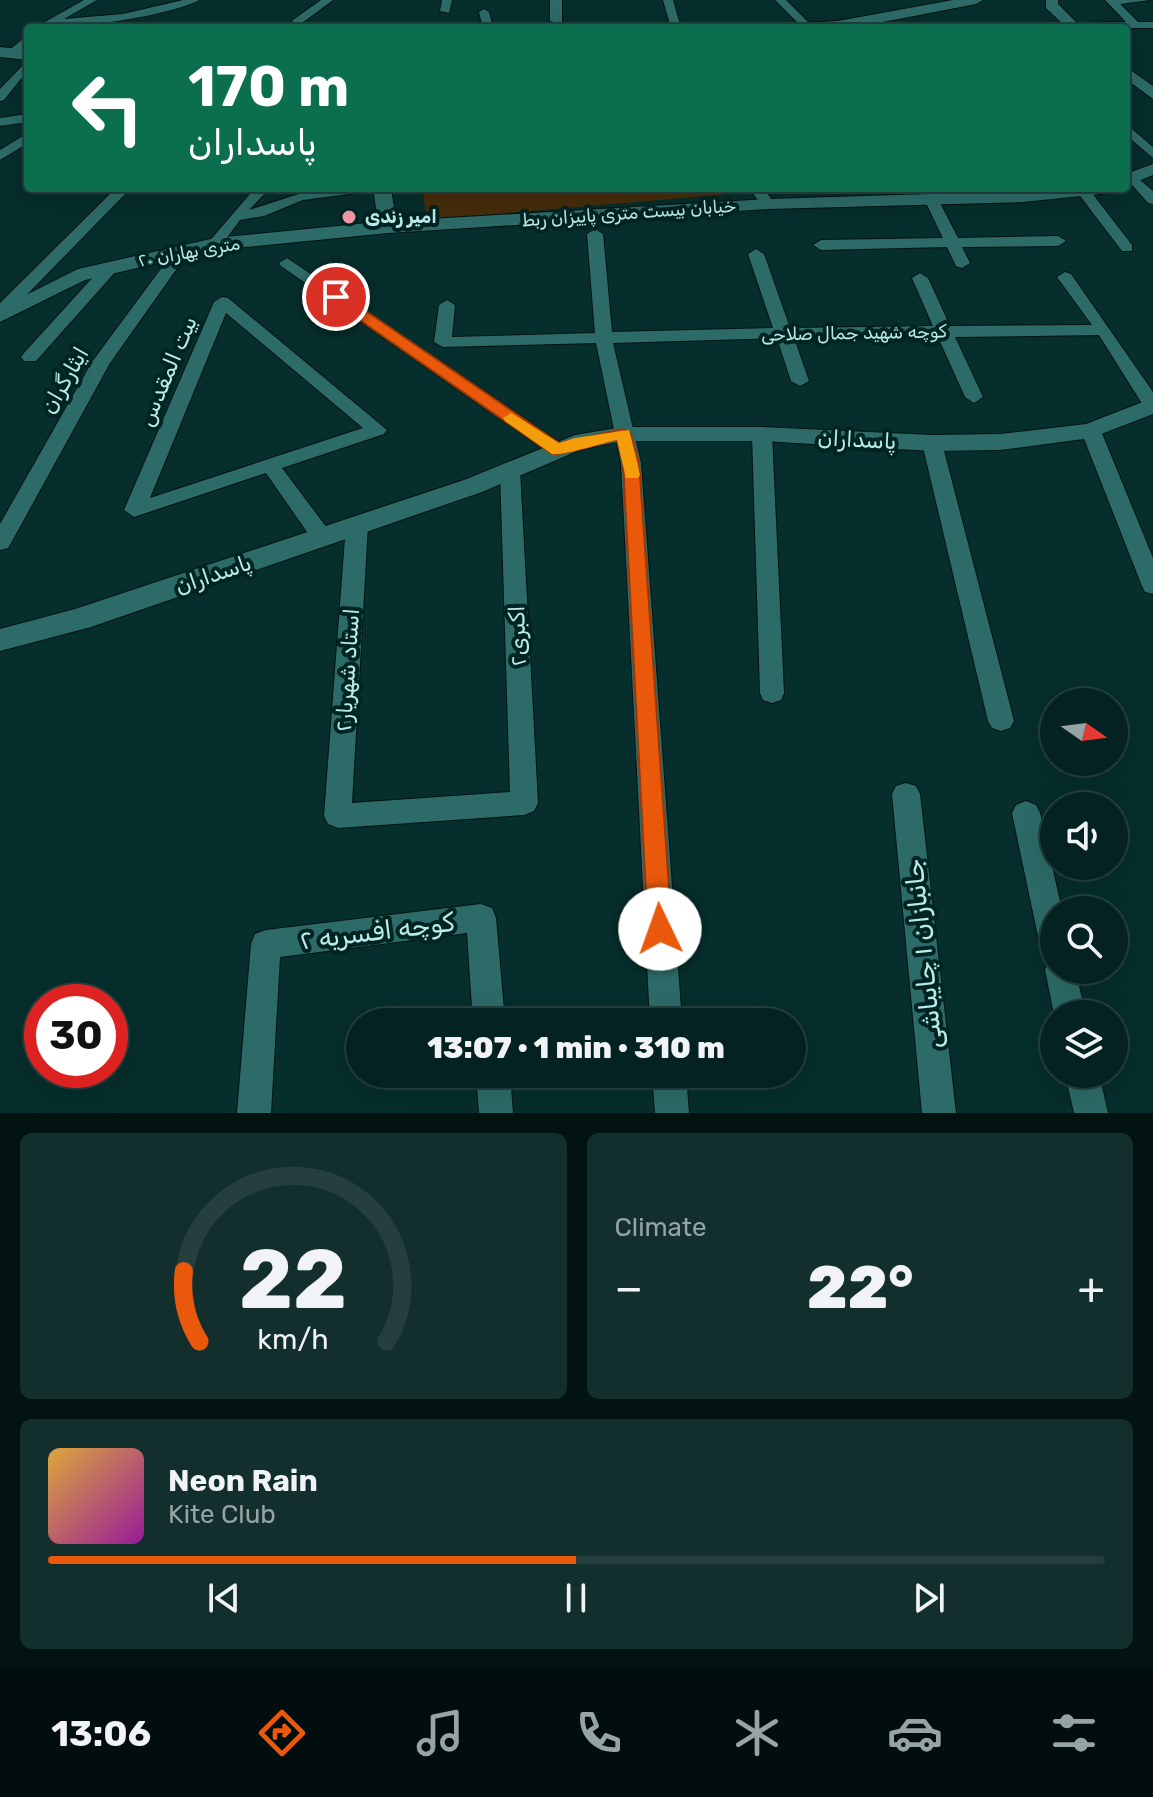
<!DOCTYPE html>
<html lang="en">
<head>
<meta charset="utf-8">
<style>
	body { margin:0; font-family:Rubik,Cairo,sans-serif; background:#122f2e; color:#f1f3f6; height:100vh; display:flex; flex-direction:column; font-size:30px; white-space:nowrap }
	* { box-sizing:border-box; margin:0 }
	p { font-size:26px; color:#97a4a5 }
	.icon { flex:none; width:44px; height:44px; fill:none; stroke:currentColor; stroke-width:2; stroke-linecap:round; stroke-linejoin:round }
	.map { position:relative; height:1113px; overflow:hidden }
	.panel { display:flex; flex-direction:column; gap:20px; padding:20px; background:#021312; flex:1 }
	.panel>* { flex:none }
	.banner { position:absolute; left:24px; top:24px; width:1106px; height:168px; border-radius:8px; box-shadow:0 8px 32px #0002,0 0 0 2px #253f3f; background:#0b6e4f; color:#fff; overflow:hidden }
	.needle { width:52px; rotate:104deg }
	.buttons { position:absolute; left:1040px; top:688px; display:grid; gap:16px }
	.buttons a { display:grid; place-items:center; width:88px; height:88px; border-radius:50%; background:#042221; box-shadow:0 8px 32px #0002,0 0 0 2px #253f3f; font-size:40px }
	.speed { position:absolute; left:24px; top:984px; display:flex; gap:16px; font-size:40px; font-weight:700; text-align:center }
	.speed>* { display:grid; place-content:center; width:104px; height:104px; border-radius:50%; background:#042221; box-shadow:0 8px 32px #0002,0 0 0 2px #253f3f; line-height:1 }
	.speed .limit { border:12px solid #d22; background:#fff; color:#111 }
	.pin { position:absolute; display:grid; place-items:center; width:68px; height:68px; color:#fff; margin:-34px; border:4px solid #fff; border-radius:50%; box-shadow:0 2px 8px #0007 }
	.me { position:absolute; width:88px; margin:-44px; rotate:357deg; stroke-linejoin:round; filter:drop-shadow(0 0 6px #0008) }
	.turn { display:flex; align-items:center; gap:28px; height:168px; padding:0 32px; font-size:36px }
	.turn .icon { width:104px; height:104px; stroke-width:2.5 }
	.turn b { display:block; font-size:56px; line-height:68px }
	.big { font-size:60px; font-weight:800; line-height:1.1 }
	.panel .widget { flex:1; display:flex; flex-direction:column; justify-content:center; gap:12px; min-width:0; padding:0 28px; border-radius:12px; background:#122f2e }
	.panel .dial { align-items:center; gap:0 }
	.dial svg { height:208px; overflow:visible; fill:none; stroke:#253f3f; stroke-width:7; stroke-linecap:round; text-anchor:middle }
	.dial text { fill:#f1f3f6; stroke:none }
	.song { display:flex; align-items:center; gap:24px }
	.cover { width:96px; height:96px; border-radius:12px; background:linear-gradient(135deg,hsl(40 70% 55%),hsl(300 70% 35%)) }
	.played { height:8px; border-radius:4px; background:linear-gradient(90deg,#ea580c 50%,#253f3f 50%) }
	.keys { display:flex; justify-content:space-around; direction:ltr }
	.heat { display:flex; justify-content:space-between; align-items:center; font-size:44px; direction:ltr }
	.panel .tiles { flex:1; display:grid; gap:20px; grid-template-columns:1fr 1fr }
	.widget:last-child { grid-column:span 2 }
	.trip { position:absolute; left:346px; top:1008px; width:460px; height:80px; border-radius:40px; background:#042221; box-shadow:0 8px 32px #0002,0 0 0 2px #253f3f; font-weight:800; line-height:80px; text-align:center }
	.tab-bar { display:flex; height:128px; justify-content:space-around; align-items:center; background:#020e0d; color:#97a4a5 }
	.tab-bar .icon { width:56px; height:56px }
	.tab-bar .active { color:#ea580c }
	.tab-bar b { font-size:36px; color:#f1f3f6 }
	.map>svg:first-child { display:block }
	.green { fill:#462d0b }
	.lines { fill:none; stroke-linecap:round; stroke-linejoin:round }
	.minor-casing { stroke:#051312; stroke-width:2 }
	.tertiary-casing { stroke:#051312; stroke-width:2 }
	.secondary-casing { stroke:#051312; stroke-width:2 }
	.minor { fill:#2d6b68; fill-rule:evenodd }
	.tertiary { fill:#2d6b68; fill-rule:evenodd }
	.secondary { fill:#2d6b68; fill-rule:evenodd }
	.route { fill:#ea580c; stroke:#983908; stroke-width:2 }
	.slow { fill:#f59e0b }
	.poi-dot { fill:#f49aa6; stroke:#002422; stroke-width:3 }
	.labels { text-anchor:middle; stroke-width:8; stroke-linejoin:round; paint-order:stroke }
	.far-street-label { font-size:18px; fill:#b8ece9; stroke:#002422 }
	.far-poi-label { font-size:18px; font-weight:bold; fill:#b8ece9; stroke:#002422; text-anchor:start }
	.street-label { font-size:22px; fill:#b8ece9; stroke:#002422 }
	.near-street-label { font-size:26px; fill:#b8ece9; stroke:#002422 }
</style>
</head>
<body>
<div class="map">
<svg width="1153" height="1113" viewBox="0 0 1153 1113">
	<rect width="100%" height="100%" fill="#062e2c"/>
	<path class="green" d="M422 188H748L752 192 427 220Z"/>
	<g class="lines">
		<defs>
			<path id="minor" d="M84 0H97L64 19 123 14 183 0H199C179 13 64 34 45 22Z
				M321 0H333L302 23 300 28H290L293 20Z
				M442 0H452L449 13 440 11Z
				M663 0H673L681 28H671Z
				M775 0H786L814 28H803Z
				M1105 0H1150L1120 4 1138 22H1153V28H1001L1006 25 1126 22Z
				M484 9 489 12 493 28H483L479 12Z
				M28 35V44L16 55H8V51Z
				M28 60V70L4 100 0 101V89Z
				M28 114V122L0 126V118Z
				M1126 124 1153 147V158L1126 135Z
				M28 133V143L0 160V150Z
				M1133 174 1153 191V204L1148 203 1126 178Z
				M116 188H131L6 316 0 317V303Z
				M255 188H270L249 210 311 190 363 189 356 193 303 200 264 216 240 220 220 247H210L207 244Z
				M749 188H763L775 204 773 207H763Z
				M1074 188H1088L1132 245V251H1122Z
				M931 195 938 199 958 238 1058 236 1066 241 1058 246 962 247 970 263 962 268 956 266 947 247 821 250 813 245 821 240 943 238 924 199Z
				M595 229 603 234 612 332 773 328 748 254 756 249 764 254 790 328 933 326 912 278 920 273 928 278 950 326 1092 325 1057 277 1065 272 1071 274 1153 392V412L1146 410 1099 335 955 337 983 397 974 403 965 397 938 337 794 338 809 381 800 386 791 381 777 338 613 343 641 463 682 1022H650L621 463 596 343 443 347 434 342 439 305 447 300 455 305 452 337 595 333 587 234Z
				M182 245 190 250 110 363 11 543 8 548 0 550V524L92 362 177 247Z
				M287 258 565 446 568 450 565 454H551L281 266 279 263Z
				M111 262 117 264V270L36 361H24L21 357 24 353 105 264Z
				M222 297 228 298 387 430 384 434 282 468 330 532 333 537 330 542H314L266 473 134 517 124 510 214 302ZM226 313 363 428 150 498Z
				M1091 425 1101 431 1153 558V594L1145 592 1142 586 1081 431Z
				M762 428 772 434 784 693 781 700 772 703 763 700 760 693 752 434Z
				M932 437 942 443 1014 721 1010 728 1001 731 992 728 988 721 922 443Z
				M510 464 520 470 538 803 534 811 524 815 338 828 328 824 324 816 346 525 349 520H365L368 525 352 803 510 792 500 470Z
				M906 783 916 786 920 794 956 1113H922L892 794 896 786Z
				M1026 801 1036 805 1040 813 1062 910H1054V955L1043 951 1039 941 1012 813 1016 805Z
				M481 904 492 908 496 918 505 1022H473L467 933 280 957 271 1113H237L251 944 255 934 266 930Z
				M1054 958V970H1075L1086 1014H1054L1045 970 1049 960Z
				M476 1074H510L513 1113H479Z
				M652 1074H686L689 1113H655Z
				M1065 1074H1099L1108 1113H1074Z"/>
			<path id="tertiary" d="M550 0H562V24L550 21Z
				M1046 0H1058V4L1082 28H1067L1046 8Z
				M1126 67 1153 86V99L1126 79Z
				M1153 164V175L1126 186V174Z
				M373 188H391L396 221 768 199 1119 188 1110 193 1023 202 768 209 388 233 215 250 85 280 0 322V308L78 269 215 238 378 222Z
				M1153 398V414L1091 438 1000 450 932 451 762 441H623L582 449 482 492 91 627 0 651V629L75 609 464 480 575 435 623 427H762L932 435 1000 434 1086 424Z"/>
			<path id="secondary" d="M953 0H983L976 4 852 28H797L805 23 838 21Z
				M0 47 28 50V60L0 57Z"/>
		</defs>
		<use href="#minor" class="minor-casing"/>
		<use href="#tertiary" class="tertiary-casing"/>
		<use href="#secondary" class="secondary-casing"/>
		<use href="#minor" class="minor"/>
		<use href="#tertiary" class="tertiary"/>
		<use href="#secondary" class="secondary"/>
	</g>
	<path class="route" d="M331 294H341L559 443 623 429 631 434 639 463 672 929 669 937 660 940 651 937 648 929 623 463 617 440C603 442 562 456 552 454L331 300Z"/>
	<path class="slow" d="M511 413 559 443 575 438 629 430 640 475 638 478H626L617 440C602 443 562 456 552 454L505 421 503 418Z"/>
	<circle class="poi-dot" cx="349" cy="217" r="8"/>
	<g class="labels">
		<g class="far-street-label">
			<text transform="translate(629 213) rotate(-4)" y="6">خیابان بیست متری پاییزان ربط</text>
			<text transform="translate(189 252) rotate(-10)" y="6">۲۰ متری بهاران</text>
			<text transform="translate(854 333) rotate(-1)" y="6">کوچه شهید جمال صلاحی</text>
		</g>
		<g class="far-poi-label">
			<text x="365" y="223">امیر زندی</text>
		</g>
		<g class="street-label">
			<text transform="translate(167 371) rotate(-67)" y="8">بیت المقدس</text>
			<text transform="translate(64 380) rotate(-60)" y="8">ایثارگران</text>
			<text transform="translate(857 439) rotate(3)" y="8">پاسداران</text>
			<text transform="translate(213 574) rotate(-19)" y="8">پاسداران</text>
			<text transform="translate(517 636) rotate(-92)" y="8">اکبری۲</text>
			<text transform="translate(347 670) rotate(-86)" y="8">استاد شهریار۲</text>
		</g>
		<g class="near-street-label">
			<text transform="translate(377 931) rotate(-7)" y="9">کوچه افسریه ۲</text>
			<text transform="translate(923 954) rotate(-96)" y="9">جانبازان ۱ چایباشی</text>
		</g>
	</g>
</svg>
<div class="buttons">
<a><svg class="needle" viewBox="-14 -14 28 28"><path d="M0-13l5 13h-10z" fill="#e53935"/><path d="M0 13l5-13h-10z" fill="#97a4a5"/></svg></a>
<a><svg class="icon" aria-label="sound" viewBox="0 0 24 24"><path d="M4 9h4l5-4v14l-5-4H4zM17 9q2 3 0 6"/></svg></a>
<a><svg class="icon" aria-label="search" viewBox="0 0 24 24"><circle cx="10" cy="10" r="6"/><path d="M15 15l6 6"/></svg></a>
<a><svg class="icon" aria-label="layers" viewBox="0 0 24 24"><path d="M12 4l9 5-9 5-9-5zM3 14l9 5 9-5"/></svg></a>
</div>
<div class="speed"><div class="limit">30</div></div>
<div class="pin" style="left:336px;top:297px;background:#d93025"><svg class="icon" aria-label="arrive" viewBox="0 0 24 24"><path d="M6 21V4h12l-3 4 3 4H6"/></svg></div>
<svg class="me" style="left:660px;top:929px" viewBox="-20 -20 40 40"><circle r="19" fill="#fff"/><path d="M0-13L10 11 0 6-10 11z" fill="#ea580c"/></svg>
<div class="trip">13:07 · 1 min · 310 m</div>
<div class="banner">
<div class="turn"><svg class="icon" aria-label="left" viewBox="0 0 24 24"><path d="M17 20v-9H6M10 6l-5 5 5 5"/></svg><div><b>170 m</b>پاسداران</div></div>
</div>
</div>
<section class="panel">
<div class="tiles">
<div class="widget dial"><svg viewBox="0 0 100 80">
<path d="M14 69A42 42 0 1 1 86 69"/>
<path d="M14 69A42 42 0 0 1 8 42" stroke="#ea580c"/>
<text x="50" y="56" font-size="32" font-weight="700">22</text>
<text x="50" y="72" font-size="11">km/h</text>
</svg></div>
<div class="widget"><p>Climate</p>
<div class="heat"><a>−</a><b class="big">22°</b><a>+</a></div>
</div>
<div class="widget">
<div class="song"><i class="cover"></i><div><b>Neon Rain</b><p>Kite Club</p></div></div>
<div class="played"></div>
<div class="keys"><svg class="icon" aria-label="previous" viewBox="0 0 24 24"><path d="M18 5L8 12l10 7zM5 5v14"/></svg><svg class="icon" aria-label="pause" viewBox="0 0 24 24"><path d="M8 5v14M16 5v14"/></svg><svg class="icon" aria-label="next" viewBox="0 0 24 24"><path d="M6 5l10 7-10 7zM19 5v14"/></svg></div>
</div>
</div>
</section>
<nav class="tab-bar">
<b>13:06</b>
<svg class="icon active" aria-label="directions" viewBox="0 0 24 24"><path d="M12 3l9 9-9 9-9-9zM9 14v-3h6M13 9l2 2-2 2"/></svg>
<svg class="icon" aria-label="music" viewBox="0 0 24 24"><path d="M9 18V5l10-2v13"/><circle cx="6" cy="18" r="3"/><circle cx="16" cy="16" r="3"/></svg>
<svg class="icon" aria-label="phone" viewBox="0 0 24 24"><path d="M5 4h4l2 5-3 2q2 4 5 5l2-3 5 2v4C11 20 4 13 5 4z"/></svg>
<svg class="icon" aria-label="climate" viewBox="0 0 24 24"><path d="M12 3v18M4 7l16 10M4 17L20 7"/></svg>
<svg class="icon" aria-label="car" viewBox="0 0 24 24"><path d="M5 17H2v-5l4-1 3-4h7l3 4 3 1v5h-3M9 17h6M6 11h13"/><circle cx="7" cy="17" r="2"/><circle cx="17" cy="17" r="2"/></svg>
<svg class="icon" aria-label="filters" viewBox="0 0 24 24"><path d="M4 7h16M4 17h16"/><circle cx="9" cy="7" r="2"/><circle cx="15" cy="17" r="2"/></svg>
</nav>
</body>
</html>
